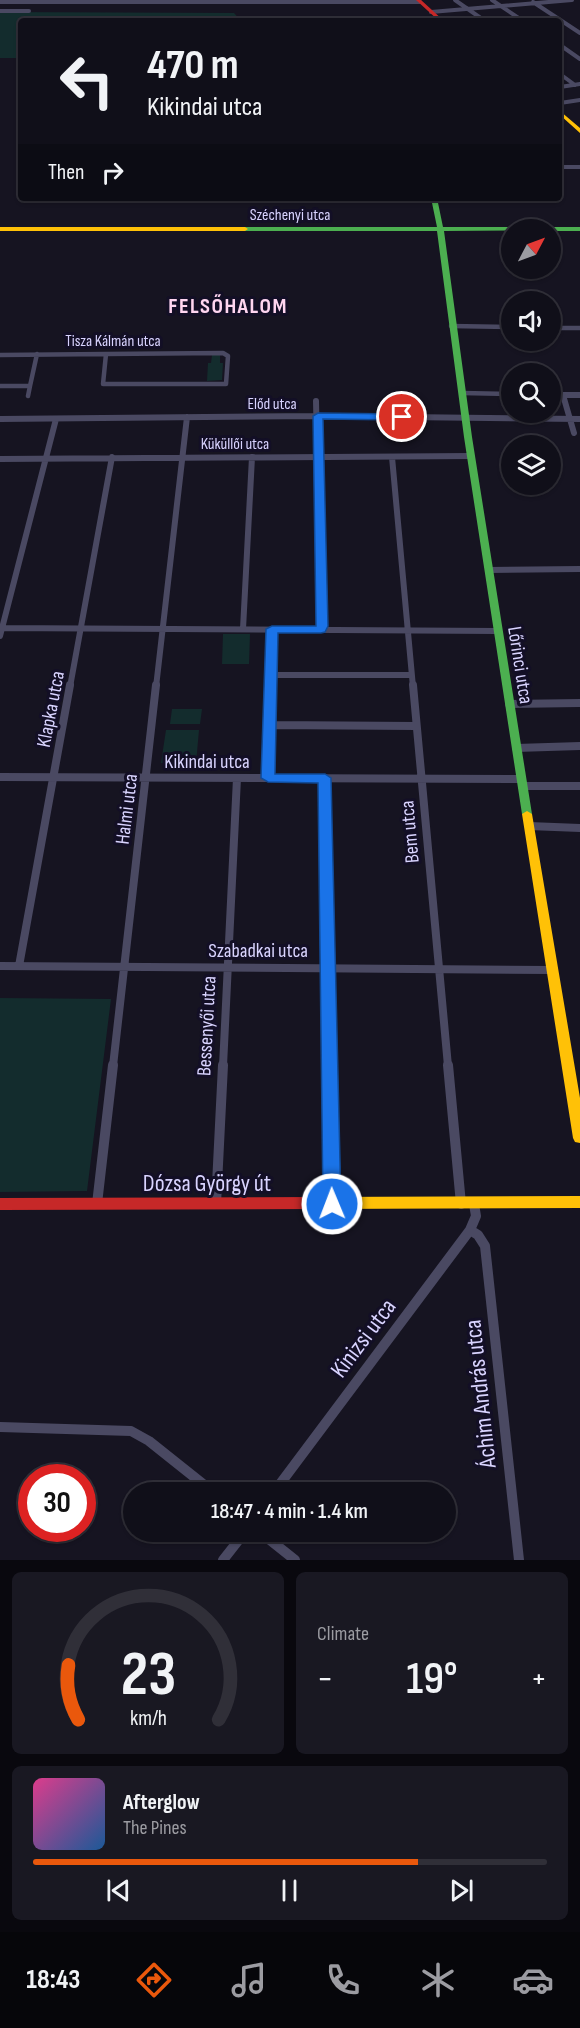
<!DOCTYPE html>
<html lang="en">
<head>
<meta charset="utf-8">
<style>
	body { margin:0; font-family:"Sofia Sans Condensed",sans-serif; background:#191822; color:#f1f3f6; height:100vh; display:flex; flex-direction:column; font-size:22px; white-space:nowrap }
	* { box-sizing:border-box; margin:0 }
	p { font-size:20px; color:#9c9ca2 }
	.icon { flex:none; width:33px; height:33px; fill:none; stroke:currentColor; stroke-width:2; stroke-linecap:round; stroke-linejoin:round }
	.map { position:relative; height:1560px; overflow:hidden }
	.details { display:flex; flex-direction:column; gap:12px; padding:12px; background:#09080e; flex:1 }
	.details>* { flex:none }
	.guide { position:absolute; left:18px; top:18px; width:544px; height:183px; border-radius:6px; box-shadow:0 2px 4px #0004,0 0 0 2px #302f38; background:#100f19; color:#f1f3f6; overflow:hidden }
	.needle { width:39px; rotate:49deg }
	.tools { position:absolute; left:501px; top:219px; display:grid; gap:12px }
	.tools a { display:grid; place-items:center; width:60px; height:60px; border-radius:50%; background:#100f19; box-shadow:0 2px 4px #0004,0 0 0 2px #302f38; font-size:30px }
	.speed { position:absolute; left:18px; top:1464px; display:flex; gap:12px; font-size:30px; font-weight:700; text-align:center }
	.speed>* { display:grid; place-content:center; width:78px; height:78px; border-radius:50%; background:#100f19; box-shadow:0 2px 4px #0004,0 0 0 2px #302f38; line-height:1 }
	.speed .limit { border:9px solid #d22; background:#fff; color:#111 }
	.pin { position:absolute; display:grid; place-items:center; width:51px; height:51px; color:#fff; margin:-26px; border:3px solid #fff; border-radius:50%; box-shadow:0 2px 6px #0007 }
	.me { position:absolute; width:66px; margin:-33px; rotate:359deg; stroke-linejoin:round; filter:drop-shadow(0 0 4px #0008) }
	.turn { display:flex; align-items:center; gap:21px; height:126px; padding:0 30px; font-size:27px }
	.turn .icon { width:78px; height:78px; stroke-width:2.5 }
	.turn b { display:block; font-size:42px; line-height:51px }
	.then { display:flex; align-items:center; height:57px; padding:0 30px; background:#0003; gap:12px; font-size:22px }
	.big { font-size:45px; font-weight:600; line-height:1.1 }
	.details .tile { flex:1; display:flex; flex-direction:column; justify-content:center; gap:9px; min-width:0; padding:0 21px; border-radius:9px; background:#191822 }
	.details .dial { align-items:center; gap:0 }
	.dial svg { height:156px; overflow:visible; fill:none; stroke:#302f38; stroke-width:7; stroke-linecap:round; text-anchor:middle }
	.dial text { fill:#f1f3f6; stroke:none }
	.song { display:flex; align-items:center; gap:18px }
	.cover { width:72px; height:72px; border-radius:9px; background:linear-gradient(135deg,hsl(330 70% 55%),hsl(210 70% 35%)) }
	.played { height:6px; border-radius:3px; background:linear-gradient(90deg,#ea580c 75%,#302f38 75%) }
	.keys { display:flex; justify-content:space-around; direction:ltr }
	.heat { display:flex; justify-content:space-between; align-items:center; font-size:33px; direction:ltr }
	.details .tiles { flex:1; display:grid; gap:12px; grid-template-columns:1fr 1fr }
	.tile:last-child { grid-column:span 2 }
	.trip { position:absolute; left:123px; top:1482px; width:333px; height:60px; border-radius:30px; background:#100f19; box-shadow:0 2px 4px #0004,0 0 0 2px #302f38; font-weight:600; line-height:60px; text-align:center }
	.dock { display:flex; height:96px; justify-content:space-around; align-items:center; background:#06060a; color:#9c9ca2 }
	.dock .icon { width:42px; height:42px }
	.dock .selected { color:#ea580c }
	.dock b { font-size:27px; color:#f1f3f6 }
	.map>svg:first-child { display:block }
	.green { fill:#132c2d }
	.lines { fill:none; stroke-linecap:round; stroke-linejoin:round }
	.street-far4 { stroke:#4a4962; stroke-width:4 }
	.street-far3 { stroke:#4a4962; stroke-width:4.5 }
	.street-far2 { stroke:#4a4962; stroke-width:6 }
	.street-far1 { stroke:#4a4962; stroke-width:8 }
	.street { stroke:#4a4962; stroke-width:10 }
	.fast { fill:#4caf50; fill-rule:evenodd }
	.slow { fill:#ffc107; fill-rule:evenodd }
	.jam { fill:#c62828; fill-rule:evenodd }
	.route { fill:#1a73e8; stroke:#114b97; stroke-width:1.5 }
	.labels { text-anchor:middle; stroke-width:6; stroke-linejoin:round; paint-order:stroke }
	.far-street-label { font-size:16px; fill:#d9d4ff; stroke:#130f26 }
	.street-label { font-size:20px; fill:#d9d4ff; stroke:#130f26 }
	.far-district-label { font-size:22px; font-weight:bold; letter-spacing:1.5px; fill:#ffd6f0; stroke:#130f26 }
	.near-street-label { font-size:24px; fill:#d9d4ff; stroke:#130f26 }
</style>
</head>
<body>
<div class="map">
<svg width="580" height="1560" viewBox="0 0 580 1560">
	<rect width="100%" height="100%" fill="#161421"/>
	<path class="green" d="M0 12 234 13 241 21H21V58H0Z
		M212 355H220V363H223L222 380 207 381 208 363H211Z
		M223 634H250L249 664H222Z
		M172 709H202L200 724H170Z
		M166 730H199L196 763H161Z
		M0 998 111 999 87 1191 0 1192Z"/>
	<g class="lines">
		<path class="street-far4" d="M455 0 485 21
			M492 0 523 21
			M0 2H420
			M533 2 580 33
			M0 11H29
			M431 12 572 0
			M560 45 580 59
			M560 74 575 85
			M560 87 580 84
			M560 103 580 100
			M560 167H580"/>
		<path class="street-far3" d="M451 326 512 327
			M550 328H580
			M223 353 228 356 226 384H103L106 354Z
			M0 355 106 354
			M0 386H30L37 354
			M462 393 512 394
			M550 395H580
			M28 396 30 386"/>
		<path class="street-far2" d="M550 395H580
			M563 395 574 433
			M316 401 321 630
			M0 419 318 416 580 419
			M392 457 413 687
			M0 459 471 456
			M488 570 580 569
			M0 628 497 631
			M243 629 252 457
			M0 636 56 419
			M271 675H411
			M70 687 112 457
			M156 687 187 417
			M270 687 272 629"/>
		<path class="street-far1" d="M413 685 448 1066
			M509 704 580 703
			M270 725 416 726
			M516 748 580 746
			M0 777 521 779
			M268 778 270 685
			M325 779 330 1066
			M522 786H580
			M529 826 580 828
			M0 966 552 970
			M19 966 70 685
			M113 1066 156 685
			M223 1066 237 778"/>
		<path class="street" d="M330 1065 332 1204
			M448 1065 461 1204
			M97 1204 113 1065
			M216 1204 223 1065
			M470 1230 478 1235 485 1246 519 1560
			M0 1427 131 1431 149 1441 213 1492
			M274 1492 470 1230 476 1216 474 1204
			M260 1532 295 1560
			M223 1560 245 1532"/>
		<path class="fast" d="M431 198H437L443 227H580V231H550V230L444 231 472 437 532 814 527 817 522 814 464 437 437 231H245L242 229 245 227H437Z"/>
		<path class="slow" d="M560 111 580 128V133L560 115Z
			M0 227H245L248 229 245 231H0Z
			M527 811 532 814 580 1098V1143L575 1142 573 1138 522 814Z
			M580 1196V1208L318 1209 313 1207 311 1203 313 1199 318 1197Z"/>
		<path class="jam" d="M416 0H421L444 21H439Z
			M318 1197 323 1199 325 1203 323 1207 318 1209 0 1210V1198Z"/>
	</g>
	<path class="route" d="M318 413 402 414 407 417 402 420 323 419 328 626 325 632 321 633H278L275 774H325L331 778 341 1204 338 1210 332 1212 325 1210 323 1204 318 783 268 782 261 778 266 629 272 626H316L313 416Z"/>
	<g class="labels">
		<g class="far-street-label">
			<text x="290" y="220">Széchenyi utca</text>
			<text x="113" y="346">Tisza Kálmán utca</text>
			<text x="272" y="409">Előd utca</text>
			<text x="235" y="449">Küküllői utca</text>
		</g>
		<g class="street-label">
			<text transform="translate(521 665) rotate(81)" y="7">Lőrinci utca</text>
			<text transform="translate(50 709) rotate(-79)" y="7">Klapka utca</text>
			<text x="207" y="768">Kikindai utca</text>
			<text transform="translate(126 809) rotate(-83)" y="7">Halmi utca</text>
			<text transform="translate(409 832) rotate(-95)" y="7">Bem utca</text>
			<text x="258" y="957">Szabadkai utca</text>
			<text transform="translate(206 1026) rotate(-87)" y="7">Bessenyői utca</text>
		</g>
		<g class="far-district-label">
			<text x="228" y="313">FELSŐHALOM</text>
		</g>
		<g class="near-street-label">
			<text x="207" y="1191">Dózsa György út</text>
			<text transform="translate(363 1338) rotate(-53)" y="8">Kinizsi utca</text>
			<text transform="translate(480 1394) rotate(-96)" y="8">Áchim András utca</text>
		</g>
	</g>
</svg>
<div class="tools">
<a><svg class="needle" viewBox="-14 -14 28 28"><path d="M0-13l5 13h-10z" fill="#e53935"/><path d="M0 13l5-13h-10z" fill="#9c9ca2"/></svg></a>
<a><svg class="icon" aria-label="sound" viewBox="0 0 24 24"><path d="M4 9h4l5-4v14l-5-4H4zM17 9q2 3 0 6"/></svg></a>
<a><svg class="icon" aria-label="search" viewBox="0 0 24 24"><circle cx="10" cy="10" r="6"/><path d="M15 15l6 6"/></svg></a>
<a><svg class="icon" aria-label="layers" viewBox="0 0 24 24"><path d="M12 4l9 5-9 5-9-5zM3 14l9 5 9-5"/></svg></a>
</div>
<div class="speed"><div class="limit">30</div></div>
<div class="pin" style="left:402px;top:417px;background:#d93025"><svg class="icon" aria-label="arrive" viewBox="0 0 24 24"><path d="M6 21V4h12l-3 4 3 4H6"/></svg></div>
<svg class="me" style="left:332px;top:1204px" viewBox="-20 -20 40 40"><circle r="17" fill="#1a73e8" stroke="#fff" stroke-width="3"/><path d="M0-11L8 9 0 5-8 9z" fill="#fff"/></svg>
<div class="trip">18:47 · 4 min · 1.4 km</div>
<div class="guide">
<div class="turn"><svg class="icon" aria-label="left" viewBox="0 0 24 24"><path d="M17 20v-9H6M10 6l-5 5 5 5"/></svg><div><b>470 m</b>Kikindai utca</div></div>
<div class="then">Then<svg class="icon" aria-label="right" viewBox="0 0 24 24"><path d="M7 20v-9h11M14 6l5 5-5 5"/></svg></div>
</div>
</div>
<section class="details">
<div class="tiles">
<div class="tile dial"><svg viewBox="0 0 100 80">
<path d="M14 69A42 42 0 1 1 86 69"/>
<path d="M14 69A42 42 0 0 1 9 41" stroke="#ea580c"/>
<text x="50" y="56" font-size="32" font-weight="700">23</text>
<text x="50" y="72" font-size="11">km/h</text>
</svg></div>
<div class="tile"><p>Climate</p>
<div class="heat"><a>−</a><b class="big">19°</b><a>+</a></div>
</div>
<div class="tile">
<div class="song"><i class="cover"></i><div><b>Afterglow</b><p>The Pines</p></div></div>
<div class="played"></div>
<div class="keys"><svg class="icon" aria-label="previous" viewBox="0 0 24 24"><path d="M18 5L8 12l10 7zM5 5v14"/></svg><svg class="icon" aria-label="pause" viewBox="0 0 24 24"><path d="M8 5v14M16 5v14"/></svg><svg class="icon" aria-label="next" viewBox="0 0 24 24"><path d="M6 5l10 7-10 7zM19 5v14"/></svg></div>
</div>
</div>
</section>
<nav class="dock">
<b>18:43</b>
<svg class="icon selected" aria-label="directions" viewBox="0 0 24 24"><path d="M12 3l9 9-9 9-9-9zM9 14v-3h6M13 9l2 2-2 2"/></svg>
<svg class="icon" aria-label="music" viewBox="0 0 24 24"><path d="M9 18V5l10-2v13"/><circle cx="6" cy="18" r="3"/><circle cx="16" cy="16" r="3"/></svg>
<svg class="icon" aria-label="phone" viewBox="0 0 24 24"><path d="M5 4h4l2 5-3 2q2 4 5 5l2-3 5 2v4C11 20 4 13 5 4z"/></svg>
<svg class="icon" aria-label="climate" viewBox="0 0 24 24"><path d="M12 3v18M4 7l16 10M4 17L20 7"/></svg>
<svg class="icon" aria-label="car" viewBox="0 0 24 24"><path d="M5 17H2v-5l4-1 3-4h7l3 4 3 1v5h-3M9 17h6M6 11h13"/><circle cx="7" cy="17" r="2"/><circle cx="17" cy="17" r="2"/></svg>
</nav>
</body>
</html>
